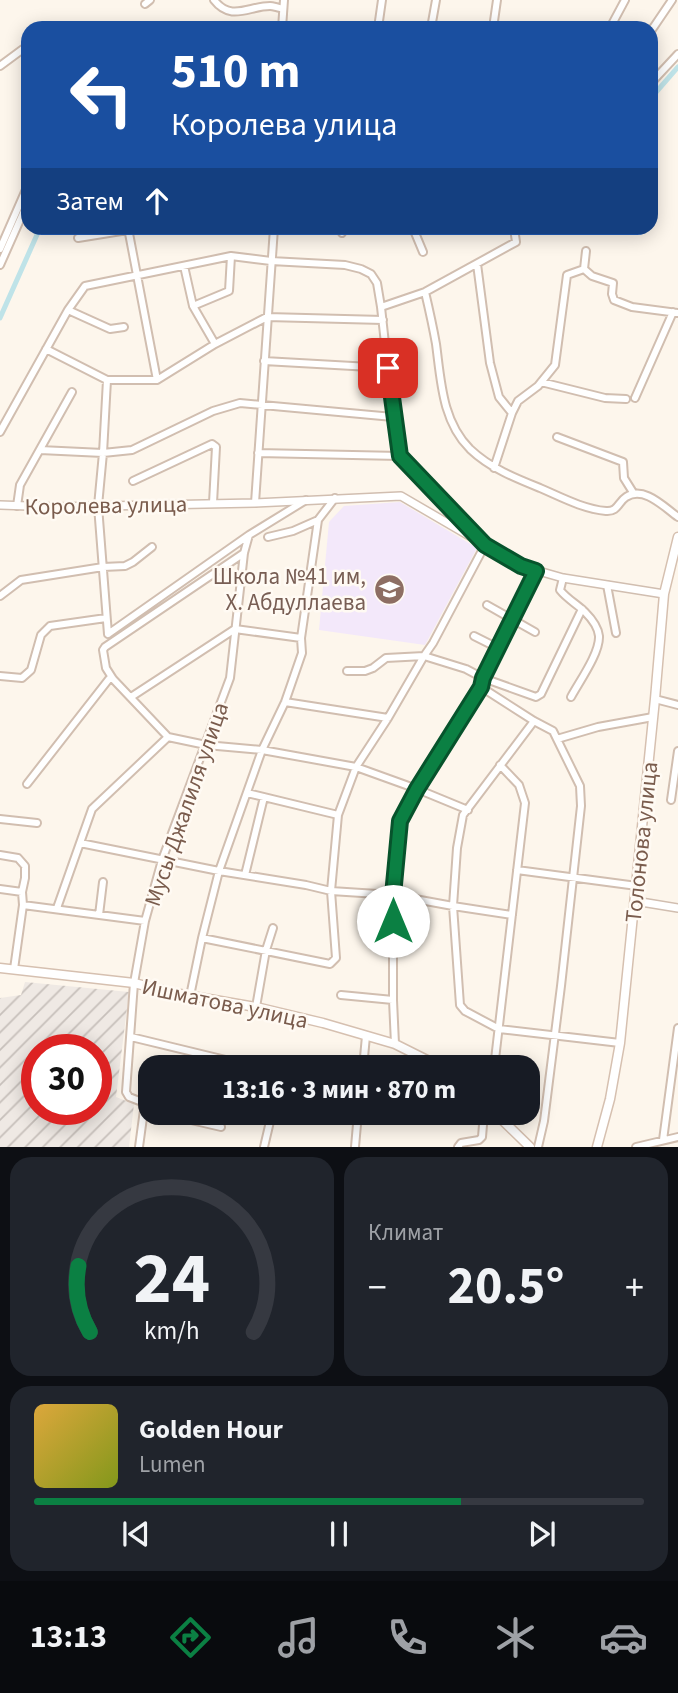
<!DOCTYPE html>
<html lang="ru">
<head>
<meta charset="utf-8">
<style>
	body { margin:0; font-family:"Source Sans 3",sans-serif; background:#20242c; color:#f1f3f6; height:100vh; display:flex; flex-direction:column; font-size:26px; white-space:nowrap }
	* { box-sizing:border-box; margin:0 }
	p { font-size:23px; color:#9ea1a6 }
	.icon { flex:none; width:38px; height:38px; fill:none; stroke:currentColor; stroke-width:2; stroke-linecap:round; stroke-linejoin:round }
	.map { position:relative; height:1147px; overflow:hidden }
	.side { display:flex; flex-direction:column; gap:10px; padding:10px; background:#0d0f14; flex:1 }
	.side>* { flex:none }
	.hud { position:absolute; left:21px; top:21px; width:637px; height:214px; border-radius:21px; box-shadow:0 4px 18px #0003; background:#1a4fa0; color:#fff; overflow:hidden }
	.speed { position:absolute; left:21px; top:1034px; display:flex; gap:14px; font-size:35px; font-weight:700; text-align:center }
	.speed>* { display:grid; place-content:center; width:91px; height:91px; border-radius:50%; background:#171b24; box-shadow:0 4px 18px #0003; line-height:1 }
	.speed .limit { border:10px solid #d22; background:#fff; color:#111 }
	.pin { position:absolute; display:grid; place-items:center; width:60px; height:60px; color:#fff; margin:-30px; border-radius:14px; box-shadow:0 4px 10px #0006 }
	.me { position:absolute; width:77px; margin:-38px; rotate:0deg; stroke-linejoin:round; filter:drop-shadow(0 0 5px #0008) }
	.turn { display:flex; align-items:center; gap:24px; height:147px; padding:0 35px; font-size:32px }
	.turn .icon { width:91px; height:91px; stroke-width:2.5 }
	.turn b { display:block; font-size:49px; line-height:60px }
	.then { display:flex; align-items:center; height:66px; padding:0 35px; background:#0003; gap:14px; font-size:26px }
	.big { font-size:52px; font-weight:700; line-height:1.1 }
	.side .tile { flex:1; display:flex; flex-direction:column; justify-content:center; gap:10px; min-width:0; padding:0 24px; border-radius:21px; background:#20242c }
	.side .dial { align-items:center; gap:0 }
	.dial svg { height:182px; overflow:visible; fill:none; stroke:#363941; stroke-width:7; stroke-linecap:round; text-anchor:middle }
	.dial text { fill:#f1f3f6; stroke:none }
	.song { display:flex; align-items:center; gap:21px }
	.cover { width:84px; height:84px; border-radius:10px; background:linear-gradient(135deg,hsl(40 70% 55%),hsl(70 70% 35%)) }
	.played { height:7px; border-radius:4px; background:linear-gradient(90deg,#0b8043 70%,#363941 70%) }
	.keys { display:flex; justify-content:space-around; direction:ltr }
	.heat { display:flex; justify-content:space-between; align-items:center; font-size:38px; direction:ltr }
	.side .tiles { flex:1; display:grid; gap:10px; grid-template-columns:1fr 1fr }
	.tile:last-child { grid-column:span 2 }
	.trip { position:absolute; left:138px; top:1055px; width:402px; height:70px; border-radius:21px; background:#171b24; box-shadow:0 4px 18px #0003; font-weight:700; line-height:70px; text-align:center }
	.dock { display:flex; height:112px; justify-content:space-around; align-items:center; background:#090b0e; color:#9ea1a6 }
	.dock .icon { width:49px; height:49px }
	.dock .active { color:#0b8043 }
	.dock b { font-size:32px; color:#f1f3f6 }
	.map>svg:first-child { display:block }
	.industrial { fill:url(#industrial-furrows); fill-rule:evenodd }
	.education { fill:#f3e8fa }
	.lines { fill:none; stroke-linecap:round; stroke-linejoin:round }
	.canal { stroke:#bfe3e8; stroke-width:5 }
	.minor-casing { stroke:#d1beb0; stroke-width:10 }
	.tertiary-casing { stroke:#d1beb0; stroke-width:10 }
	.secondary-casing { stroke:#d6c0b0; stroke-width:11 }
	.minor { stroke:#fff; stroke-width:6 }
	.tertiary { stroke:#fff; stroke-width:7 }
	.secondary { stroke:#fff; stroke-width:8 }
	.route-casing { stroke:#07532c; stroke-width:18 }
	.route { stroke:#0b8043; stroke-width:12 }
	.labels { text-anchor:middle; stroke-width:5; stroke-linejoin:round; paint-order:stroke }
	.street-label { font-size:23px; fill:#7a5c4d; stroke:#fffaf3 }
	.education-label { font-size:23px; fill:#785e54; stroke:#fffaf3; text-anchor:end }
</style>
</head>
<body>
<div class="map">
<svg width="678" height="1147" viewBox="0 0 678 1147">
	<defs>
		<pattern id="industrial-furrows" width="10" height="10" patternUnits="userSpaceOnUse" patternTransform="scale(1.75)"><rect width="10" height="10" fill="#efe9e4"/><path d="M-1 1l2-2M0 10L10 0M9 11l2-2" fill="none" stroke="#c7c0bb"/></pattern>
	</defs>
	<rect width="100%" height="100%" fill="#fdf6ec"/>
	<path class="industrial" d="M25 982 129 992 116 1097 134 1104 129 1147H0V998L21 995ZM37 1050H96V1110H37Z"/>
	<path class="education" d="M400 502 477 548 425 645 319 630 329 522 344 506Z"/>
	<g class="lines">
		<path class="canal" d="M651 98 678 67
			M0 318 40 228"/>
		<defs>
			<path id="minor" d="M214 0C231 22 249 6 270 6 272 6 281 8 282 9
				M145 4 150 0
				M282 28 284 0
				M378 28 382 0
				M431 28 436 0
				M493 28 497 0
				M610 28 625 0
				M651 31 672 0
				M0 66 23 49
				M651 83 678 54
				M128 228 157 380
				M413 228 423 252
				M342 233 343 228
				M78 238 140 228
				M0 249 28 185
				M586 251 584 269 592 276 613 283 612 294 614 300 632 307 678 313
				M477 264 490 363 499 397 512 413
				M0 265 28 202
				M184 266 193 306 215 344
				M425 292C429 309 433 327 436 344 441 381 442 421 470 449 490 468 515 478 540 488 561 497 583 509 606 511 618 512 618 502 626 497 644 485 665 508 678 517
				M193 306 229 291 231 256
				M381 307 425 292 516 242 514 228
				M68 310 110 329 124 327
				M46 349 107 380H157L215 344 267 317 383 320
				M264 361 388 368
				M107 380 103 453 98 506 108 634
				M541 382 605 398 626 399
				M635 398 673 312
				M0 432 68 310 85 286 231 256 271 261 345 265 361 269 371 274 377 283 381 307 393 417 400 456 485 545 433 643 424 656 388 718 356 767 338 815 331 891 336 958 330 964 202 938
				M557 437 623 462 624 478 634 494
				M40 450 103 453 132 450 213 411 240 403 393 417
				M258 453 400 456
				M494 468 512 413 518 401 538 386 555 365 567 275 584 269
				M133 481 212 444 216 447 213 503
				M255 503 274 228
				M17 506 20 485 72 392
				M268 537 293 531 318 520
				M244 553 105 647 103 650 106 668 113 679 168 737 206 745 262 750 356 767 417 789 468 810
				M563 578 560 590C567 599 577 604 585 612 591 618 598 627 599 636 600 653 579 682 571 697
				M607 585 616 633
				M0 596 21 580 103 567 125 566 133 562 152 547
				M487 605 535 632
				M108 634 249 535 306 500
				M474 636 498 648
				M347 671H365L373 668 386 658 424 656 466 669 483 678 536 697 541 694 582 609
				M0 676 22 678 31 670 41 635 50 626 106 618
				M481 687 534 721 553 731 580 786 581 806 561 986 544 1121 538 1147
				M131 697 235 629 301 638
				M655 699 678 705
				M285 702 388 718
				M534 721 463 815 457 848 453 906 460 1005 465 1011 499 1029 620 1043
				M557 739 598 727 653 717
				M27 784 109 679H113
				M247 793 338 815
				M671 800 678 751
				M0 819 37 823
				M80 843 219 871 306 885 331 891 393 895 453 906 512 915
				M0 855 18 858 25 866V878L22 892 23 905 14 969
				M517 870 637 886
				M245 875 264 797
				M0 889 22 892
				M23 905 145 921
				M57 908 92 809 168 737
				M99 915 103 882
				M341 995 393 1000
				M190 996 202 938 219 871 262 750 285 702 302 653 301 638 318 520 335 498
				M256 1007 266 950 273 928
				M131 1037 259 1068
				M395 1044 393 1000V895L400 821 417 789 481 687 483 678 536 571
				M363 1068 366 1036
				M494 1068 525 803 519 785 500 765
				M173 1113 191 1120 221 1127
				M663 1140 678 1028
				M139 1147 144 1110 142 1102 129 1097 126 1092 134 983 145 921 162 860 230 678 244 553 249 535
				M264 1147 272 1113
				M355 1147 358 1113
				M458 1147 461 1143 479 1140 482 1137 484 1113
				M636 1147 678 1137"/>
			<path id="tertiary" d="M0 505 56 507 255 503 401 496 521 566 563 578 664 594
				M635 901 678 908"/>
			<path id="secondary" d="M0 968 134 983 174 993 256 1007 323 1023 395 1044 443 1068
				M495 1113 530 1147
				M597 1147 610 1099 620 1043 655 699 664 594 678 537"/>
		</defs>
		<use href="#minor" class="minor-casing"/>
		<use href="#tertiary" class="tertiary-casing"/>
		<use href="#secondary" class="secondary-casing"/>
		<use href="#minor" class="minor"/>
		<use href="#tertiary" class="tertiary"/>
		<use href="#secondary" class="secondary"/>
	</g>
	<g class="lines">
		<defs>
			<path id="route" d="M388 368 400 456 485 545 521 566 536 571 483 678 481 687 417 789 400 821 393 895V921"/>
		</defs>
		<use href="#route" class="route-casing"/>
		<use href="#route" class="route"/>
	</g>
	<defs>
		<symbol id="school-disc" viewBox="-11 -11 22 22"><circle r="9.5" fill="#8d6e63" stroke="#fffaf3"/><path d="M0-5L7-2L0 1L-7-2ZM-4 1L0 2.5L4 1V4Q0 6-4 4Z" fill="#fff"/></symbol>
	</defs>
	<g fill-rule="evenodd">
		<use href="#school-disc" x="372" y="572" width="35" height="35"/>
	</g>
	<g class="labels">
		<g class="street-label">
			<text transform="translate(106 505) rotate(-1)" y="8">Королева улица</text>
			<text transform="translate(186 804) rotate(-71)" y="8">Мусы Джалиля улица</text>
			<text transform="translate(641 842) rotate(-84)" y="8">Толонова улица</text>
			<text transform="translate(225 1003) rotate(12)" y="8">Ишматова улица</text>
		</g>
		<g class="education-label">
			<text x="366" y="584">Школа №41 им,<tspan x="366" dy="26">Х. Абдуллаева</tspan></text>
		</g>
	</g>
</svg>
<div class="speed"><div class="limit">30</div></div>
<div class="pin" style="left:388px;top:368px;background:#d93025"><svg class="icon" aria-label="arrive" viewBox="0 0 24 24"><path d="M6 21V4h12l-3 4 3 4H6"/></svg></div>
<svg class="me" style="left:393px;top:921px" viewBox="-20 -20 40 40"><circle r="19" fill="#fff"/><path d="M0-13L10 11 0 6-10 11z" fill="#0b8043"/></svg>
<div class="trip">13:16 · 3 мин · 870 m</div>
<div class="hud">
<div class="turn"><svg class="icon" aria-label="left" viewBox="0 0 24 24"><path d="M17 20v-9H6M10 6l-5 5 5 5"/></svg><div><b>510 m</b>Королева улица</div></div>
<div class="then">Затем<svg class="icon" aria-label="ahead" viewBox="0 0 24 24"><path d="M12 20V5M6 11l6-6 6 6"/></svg></div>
</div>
</div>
<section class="side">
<div class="tiles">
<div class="tile dial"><svg viewBox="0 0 100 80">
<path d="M14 69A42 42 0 1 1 86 69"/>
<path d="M14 69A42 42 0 0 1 9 40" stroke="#0b8043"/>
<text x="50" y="56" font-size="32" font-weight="700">24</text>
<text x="50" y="72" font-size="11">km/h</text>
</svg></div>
<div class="tile"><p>Климат</p>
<div class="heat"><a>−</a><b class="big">20.5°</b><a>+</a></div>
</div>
<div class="tile">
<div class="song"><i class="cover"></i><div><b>Golden Hour</b><p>Lumen</p></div></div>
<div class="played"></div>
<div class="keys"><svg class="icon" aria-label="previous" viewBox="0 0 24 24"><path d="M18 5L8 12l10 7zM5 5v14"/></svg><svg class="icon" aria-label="pause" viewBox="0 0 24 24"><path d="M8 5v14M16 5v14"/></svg><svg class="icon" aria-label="next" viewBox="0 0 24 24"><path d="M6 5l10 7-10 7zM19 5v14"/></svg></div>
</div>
</div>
</section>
<nav class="dock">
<b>13:13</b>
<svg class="icon active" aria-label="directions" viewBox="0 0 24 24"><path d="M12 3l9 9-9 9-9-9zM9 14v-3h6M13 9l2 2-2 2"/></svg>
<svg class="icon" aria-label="music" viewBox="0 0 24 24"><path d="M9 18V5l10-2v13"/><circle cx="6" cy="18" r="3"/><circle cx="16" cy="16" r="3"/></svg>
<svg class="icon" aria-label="phone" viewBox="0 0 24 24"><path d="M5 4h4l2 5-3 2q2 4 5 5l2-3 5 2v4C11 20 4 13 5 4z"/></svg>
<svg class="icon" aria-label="climate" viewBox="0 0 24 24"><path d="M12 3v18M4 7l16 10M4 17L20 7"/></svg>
<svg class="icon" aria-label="car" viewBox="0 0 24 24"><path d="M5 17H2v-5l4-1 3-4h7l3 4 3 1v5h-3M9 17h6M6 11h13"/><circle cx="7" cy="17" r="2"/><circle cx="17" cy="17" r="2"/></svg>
</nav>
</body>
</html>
